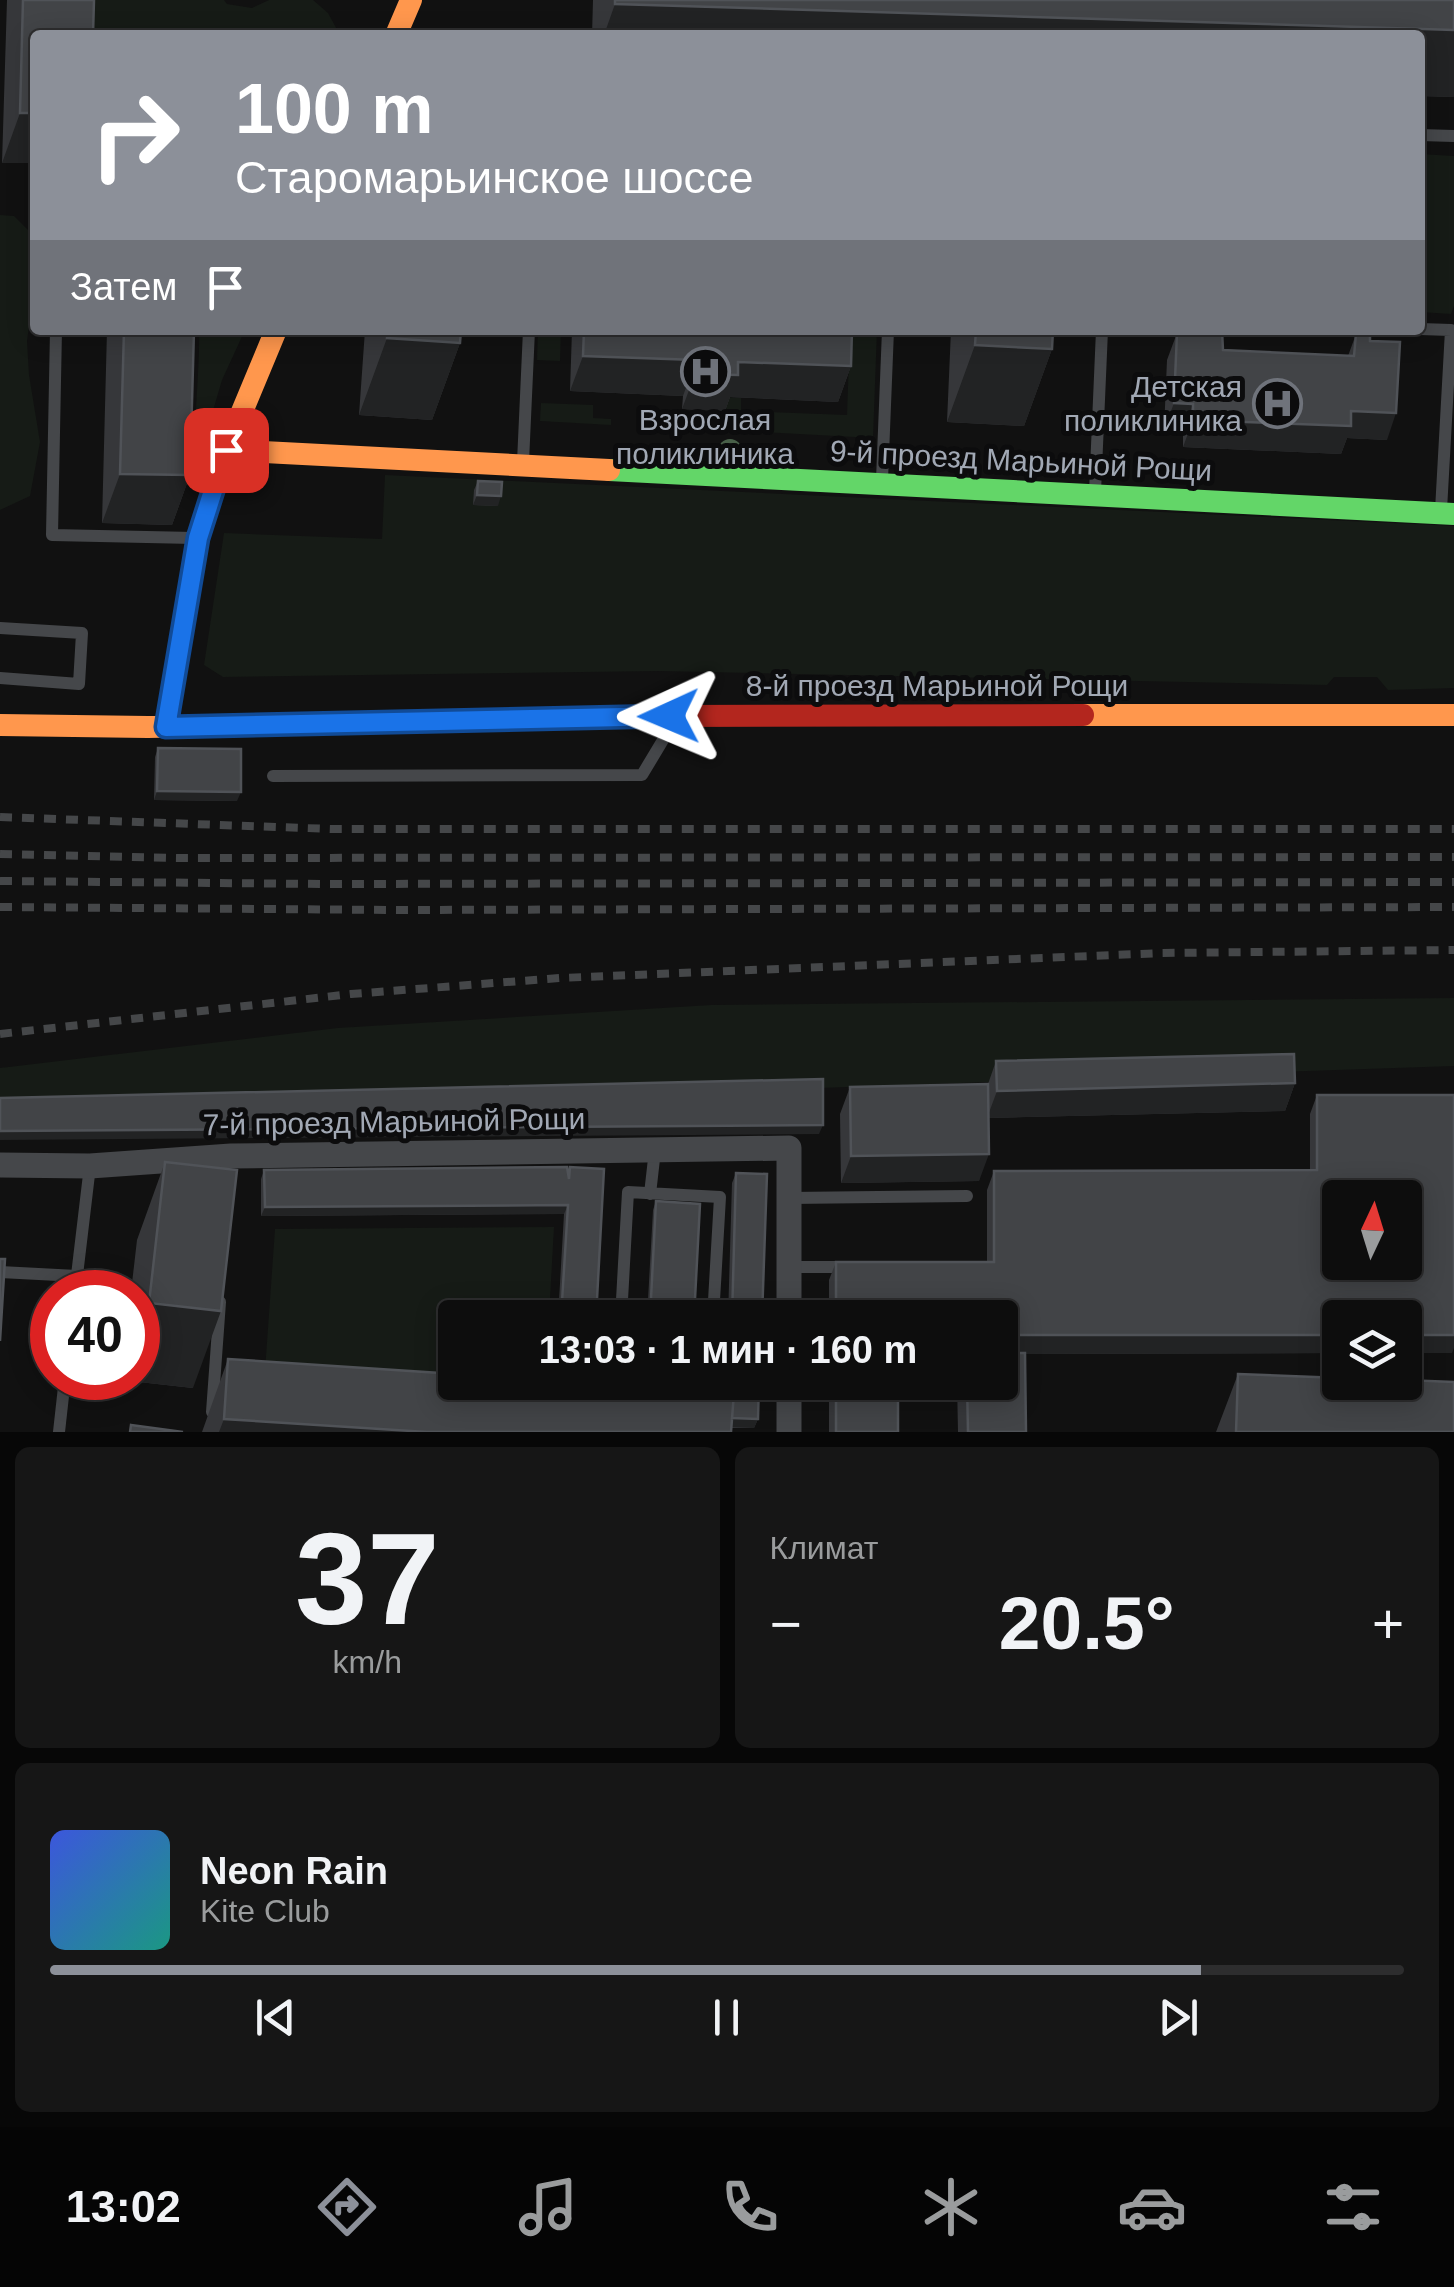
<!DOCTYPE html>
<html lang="ru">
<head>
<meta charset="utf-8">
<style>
	body { margin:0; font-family:Arial,sans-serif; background:#161616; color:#f1f3f6; height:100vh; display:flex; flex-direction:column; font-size:38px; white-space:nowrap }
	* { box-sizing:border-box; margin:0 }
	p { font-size:32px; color:#9a9c9d }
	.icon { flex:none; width:55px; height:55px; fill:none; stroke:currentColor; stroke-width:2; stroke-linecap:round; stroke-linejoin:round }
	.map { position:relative; height:1432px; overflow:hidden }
	.side { display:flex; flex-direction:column; gap:15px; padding:15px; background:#070707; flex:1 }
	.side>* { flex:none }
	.hud { position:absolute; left:30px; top:30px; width:1395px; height:305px; border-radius:10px; box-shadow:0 5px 25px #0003,0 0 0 2px #2d2d2e; background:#8c9099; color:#fff; overflow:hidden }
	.needle { width:65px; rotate:4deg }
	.fabs { position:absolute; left:1322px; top:1180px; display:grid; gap:20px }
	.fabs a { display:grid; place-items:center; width:100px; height:100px; border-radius:10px; background:#0d0d0d; box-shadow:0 5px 25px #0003,0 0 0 2px #2d2d2e; font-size:50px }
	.speed { position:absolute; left:30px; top:1270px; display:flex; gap:20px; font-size:50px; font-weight:700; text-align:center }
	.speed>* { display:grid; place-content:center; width:130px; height:130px; border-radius:50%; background:#0d0d0d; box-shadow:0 5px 25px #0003,0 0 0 2px #2d2d2e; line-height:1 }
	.speed .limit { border:15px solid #d22; background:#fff; color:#111 }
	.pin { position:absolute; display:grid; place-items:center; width:85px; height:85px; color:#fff; margin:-42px; border-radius:20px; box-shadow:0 5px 15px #0006 }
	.me { position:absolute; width:110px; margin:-55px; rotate:269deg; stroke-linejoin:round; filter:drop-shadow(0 0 8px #0008) }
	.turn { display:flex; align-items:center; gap:35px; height:210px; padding:0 40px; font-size:45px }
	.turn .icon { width:130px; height:130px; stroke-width:2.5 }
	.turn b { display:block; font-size:70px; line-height:85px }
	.then { display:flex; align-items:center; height:95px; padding:0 40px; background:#0003; gap:20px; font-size:38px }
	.big { font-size:75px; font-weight:800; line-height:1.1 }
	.side .widget { flex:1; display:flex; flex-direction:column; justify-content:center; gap:15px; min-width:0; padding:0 35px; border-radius:15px; background:#161616 }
	.side .dial { align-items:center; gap:0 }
	.dial b { font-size:130px; line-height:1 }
	.song { display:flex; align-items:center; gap:30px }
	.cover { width:120px; height:120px; border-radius:15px; background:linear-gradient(135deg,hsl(230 70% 55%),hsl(170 70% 35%)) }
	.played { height:10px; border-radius:5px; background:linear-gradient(90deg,#8c9099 85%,#2d2d2e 85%) }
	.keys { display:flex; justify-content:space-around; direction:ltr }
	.heat { display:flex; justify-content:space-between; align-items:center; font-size:55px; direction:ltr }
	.side .tiles { flex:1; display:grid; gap:15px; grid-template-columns:1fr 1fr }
	.widget:last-child { grid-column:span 2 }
	.trip { position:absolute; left:438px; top:1300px; width:580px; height:100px; border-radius:10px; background:#0d0d0d; box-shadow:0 5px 25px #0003,0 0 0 2px #2d2d2e; font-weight:800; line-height:100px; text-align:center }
	.menu { display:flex; height:160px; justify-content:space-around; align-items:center; background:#050505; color:#9a9c9d }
	.menu .icon { width:70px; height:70px }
	.menu .on { color:#8c9099 }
	.menu b { font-size:45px; color:#f1f3f6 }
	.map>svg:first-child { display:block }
	.green { fill:#161b16 }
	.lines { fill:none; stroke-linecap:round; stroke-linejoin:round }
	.lane { stroke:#45474a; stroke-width:12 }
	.street { stroke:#45474a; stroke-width:25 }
	.fast { stroke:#63d668; stroke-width:22 }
	.slow { stroke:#ff974d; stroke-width:22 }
	.jam { stroke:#b3261e; stroke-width:22 }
	.rail { stroke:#454749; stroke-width:8; stroke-dasharray:12 10; stroke-linecap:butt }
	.tree { fill:#496049 }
	.wall { fill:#36373a }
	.shaded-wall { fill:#222324 }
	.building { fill:#424447; stroke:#505358; stroke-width:2.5; fill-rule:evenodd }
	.route-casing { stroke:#114b97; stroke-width:25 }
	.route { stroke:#1a73e8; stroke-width:18 }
	.labels { text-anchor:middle; stroke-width:10; stroke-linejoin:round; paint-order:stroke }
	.poi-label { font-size:30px; fill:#a1a8b4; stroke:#0c0c0d; text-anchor:end }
	.street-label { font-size:30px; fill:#a1a8b4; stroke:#0c0c0d }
</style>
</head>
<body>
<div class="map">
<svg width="1454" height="1432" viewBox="0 0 1454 1432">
	<rect width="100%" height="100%" fill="#111"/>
	<path class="green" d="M93 0H224L227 4 252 8 269 0H313L328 13 340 35H91Z
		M1420 154 1454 156V306L1451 314 1420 312Z
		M0 215 14 216 35 237V284L27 341 29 375 40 442 30 496 0 510Z
		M199 330H245L222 380 207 431 196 448C194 408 200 370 199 330Z
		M538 330H561L560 361 537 360Z
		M850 330H877L873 438 724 430 725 397 741 398V411L847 415Z
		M541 403 593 405V418L611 419V425L540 421Z
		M385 475 1454 526V688L1388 690 1377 677H1334L1327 685 660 671 223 677 204 665 224 533 382 539Z
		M1454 998V1066L819 1088 0 1107V1068L338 1028 711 1005Z
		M554 1227 549 1317 455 1318V1382L263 1399 275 1229Z"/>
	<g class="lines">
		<path class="lane" d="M1420 135 1454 136
			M1420 329 1451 330 1441 510
			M56 330 52 535 194 538
			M523 462 529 330
			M882 480 888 330
			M1095 492 1102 330
			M0 628 82 633 79 684 0 678
			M273 776 642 775 669 730V719
			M650 1194 655 1150
			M789 1198 967 1196
			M789 1267H852
			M0 1272 77 1276
			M75 1292 90 1166
			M621 1318 628 1192 720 1197 713 1318
			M217 1412H212L220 1302
			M59 1432 65 1378
			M706 1432 709 1382"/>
		<path class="street" d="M0 1165 90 1166 231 1156 789 1148V1318
			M789 1432V1382"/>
		<path class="fast" d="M609 470 1454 514"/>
		<path class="slow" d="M396 35 411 0
			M226 450 609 470
			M1083 715H1454
			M0 725 148 727 481 720
			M166 727 198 538 226 450 276 330"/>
		<path class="jam" d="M481 720 669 716 1083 715"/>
		<path class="rail" d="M0 817 332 829H1454
			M0 854 181 858 1454 857
			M0 881 326 884 1454 882
			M0 907 400 910 1454 907
			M0 1034 351 994 560 978 1162 953 1454 950"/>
	</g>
	<circle class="tree" cx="730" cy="451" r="12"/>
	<path class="wall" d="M7 0H94L35 163H2Z
		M593 0H1454V97L1420 96V35H592Z
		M107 330H194L190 475 172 525 102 523Z
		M365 330H461L460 343 432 420 359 415Z
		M572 330H852L851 366 838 402 730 397 725 411 682 409 683 396 570 391Z
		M951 330H1053L1052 349 1024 426 947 422Z
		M1206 330 1223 350 1348 356 1356 334 1370 341 1387 440 1347 438 1341 454 1183 447V431L1164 430 1167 360 1177 333 1205 334Z
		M478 481 498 506 473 505 474 490Z
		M158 748 237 801 154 800 155 757Z
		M996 1061 1295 1083 1285 1111 989 1118 979 1181 841 1183 840 1114 850 1087 988 1084Z
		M1317 1095 1452 1353 1340 1318V1353L1025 1354 1026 1432H958L957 1382H1000V1318H829V1280L836 1262H987V1190L994 1171 1310 1170V1114Z
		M165 1162 193 1388 121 1380V1378H138V1292H131L137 1240Z
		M570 1167 596 1318H558L564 1214 261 1216V1179L264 1170 568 1172Z
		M736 1173 762 1318H728L732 1183Z
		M656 1201 694 1318H647L653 1210Z
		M228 1359 643 1387V1382H690V1390L726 1392V1382H759L758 1419 754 1428H731V1432H202Z
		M1238 1374 1454 1432H1216Z
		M829 1382H898V1432H829Z"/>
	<path class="shaded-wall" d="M615 4 1454 30V97L1420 96V35H604Z
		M20 113H35V163H2Z
		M387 338 460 343 432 420 359 415Z
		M975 345 1052 349 1024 426 947 422Z
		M583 356 696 360 683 396 570 391Z
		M738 362 851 366 838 402 730 397 725 411 682 409 695 374Z
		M1174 403 1193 404 1183 431 1164 430Z
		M1351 411 1396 413 1387 440 1347 438 1341 454 1183 447 1193 420Z
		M120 474 190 475 172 525 102 523Z
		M477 495 501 496 498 506 473 505Z
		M157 791 241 792 237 801 154 800Z
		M1295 1083 1285 1111 987 1118 997 1091Z
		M823 1125 819 1134 0 1140V1131Z
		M989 1154 979 1181 841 1183 851 1156Z
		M568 1205 564 1214 261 1216 265 1207Z
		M149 1303 221 1311 193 1388 121 1380 122 1378H138V1335Z
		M1000 1335H1340V1353L1000 1354Z
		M1405 1335H1454V1348L1452 1353H1405Z
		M728 1418 758 1419 754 1428 725 1427Z
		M224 1419 427 1432H219Z"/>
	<path class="building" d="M23 0H94L93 35H35V113H20Z
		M615 0H1454V30L615 4Z
		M124 330H194L190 475 120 474Z
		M388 330H461L460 343 387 338Z
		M584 330H852L851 366 738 362V375L695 374 696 360 583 356Z
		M976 330H1053L1052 349 975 345Z
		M1207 330H1222L1223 350 1354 356 1356 334 1370 335V341L1400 342 1396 413 1351 411V426L1193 420V404L1174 403 1177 333 1206 334Z
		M478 481 502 482 501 496 477 495Z
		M158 748 241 749V792L157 791Z
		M1294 1054 1295 1083 997 1091 996 1061Z
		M823 1079V1125L0 1131V1098Z
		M988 1084 989 1154 851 1156 850 1087Z
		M1317 1095H1454V1335H1405V1318H1340V1335H1000V1318H836V1262H994V1171L1317 1170ZM1340 1198H1405V1262H1340Z
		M165 1162 237 1170 221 1311 149 1303Z
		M567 1167 569 1179 570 1167 604 1169 596 1318H561L568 1205 265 1207 264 1170Z
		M736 1173 767 1174 762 1318H732Z
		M656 1201 700 1204 694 1318H650Z
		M0 1259H5L0 1341Z
		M1000 1353H1025L1026 1432H968L967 1382H1000Z
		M228 1359 455 1374V1382H579L734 1393 731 1432H427L224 1419Z
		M1238 1374 1340 1378V1382H1405V1380L1454 1382V1432H1236Z
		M646 1382H690V1390L646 1387Z
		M730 1382H759L758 1419 732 1418 734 1393H729Z
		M836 1382H898V1432H836Z
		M131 1425 183 1432H130Z"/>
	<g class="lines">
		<defs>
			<path id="route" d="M226 450 198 538 166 727 669 716"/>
		</defs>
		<use href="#route" class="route-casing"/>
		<use href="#route" class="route"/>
	</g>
	<defs>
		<symbol id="hospital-ring" viewBox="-11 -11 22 22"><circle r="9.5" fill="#0c0c0d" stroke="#6f737b" stroke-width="1.5"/><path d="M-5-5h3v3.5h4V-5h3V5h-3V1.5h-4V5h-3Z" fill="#6f737b"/></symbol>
	</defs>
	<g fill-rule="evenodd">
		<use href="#hospital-ring" x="678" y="344" width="55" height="55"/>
		<use href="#hospital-ring" x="1250" y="376" width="55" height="55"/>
	</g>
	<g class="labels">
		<g class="poi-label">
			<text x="1242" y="397">Детская<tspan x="1242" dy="34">поликлиника</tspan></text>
			<text x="705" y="430" text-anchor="middle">Взрослая<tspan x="705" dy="34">поликлиника</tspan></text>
		</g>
		<g class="street-label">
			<text transform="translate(1021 461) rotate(3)" y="10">9-й проезд Марьиной Рощи</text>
			<text x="937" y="696">8-й проезд Марьиной Рощи</text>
			<text transform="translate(394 1122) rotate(-1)" y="10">7-й проезд Марьиной Рощи</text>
		</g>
	</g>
</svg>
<div class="fabs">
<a><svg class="needle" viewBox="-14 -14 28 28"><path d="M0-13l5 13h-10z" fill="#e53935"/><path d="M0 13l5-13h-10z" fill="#9a9c9d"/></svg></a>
<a><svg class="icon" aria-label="layers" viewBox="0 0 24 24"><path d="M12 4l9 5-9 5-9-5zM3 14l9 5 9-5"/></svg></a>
</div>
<div class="speed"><div class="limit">40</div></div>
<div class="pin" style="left:226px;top:450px;background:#d93025"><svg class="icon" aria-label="arrive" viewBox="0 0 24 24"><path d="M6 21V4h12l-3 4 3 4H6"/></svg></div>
<svg class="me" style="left:669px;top:716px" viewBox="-20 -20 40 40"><path d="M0-17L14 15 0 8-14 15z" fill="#1a73e8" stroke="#fff" stroke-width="4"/></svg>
<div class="trip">13:03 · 1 мин · 160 m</div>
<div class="hud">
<div class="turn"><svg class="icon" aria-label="right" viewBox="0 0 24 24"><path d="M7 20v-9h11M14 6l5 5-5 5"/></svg><div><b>100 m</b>Старомарьинское шоссе</div></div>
<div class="then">Затем<svg class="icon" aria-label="arrive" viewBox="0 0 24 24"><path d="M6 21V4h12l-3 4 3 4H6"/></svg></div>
</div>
</div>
<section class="side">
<div class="tiles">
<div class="widget dial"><b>37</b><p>km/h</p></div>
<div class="widget"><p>Климат</p>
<div class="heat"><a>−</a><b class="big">20.5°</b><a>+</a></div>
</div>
<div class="widget">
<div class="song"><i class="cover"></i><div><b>Neon Rain</b><p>Kite Club</p></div></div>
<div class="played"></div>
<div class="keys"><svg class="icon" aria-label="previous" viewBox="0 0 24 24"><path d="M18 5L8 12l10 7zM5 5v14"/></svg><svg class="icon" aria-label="pause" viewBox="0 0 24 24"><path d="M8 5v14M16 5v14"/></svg><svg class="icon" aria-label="next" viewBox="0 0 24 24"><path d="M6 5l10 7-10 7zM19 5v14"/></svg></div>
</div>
</div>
</section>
<nav class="menu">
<b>13:02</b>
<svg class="icon on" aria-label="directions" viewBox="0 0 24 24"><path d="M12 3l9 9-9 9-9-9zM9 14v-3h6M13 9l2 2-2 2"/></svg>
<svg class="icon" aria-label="music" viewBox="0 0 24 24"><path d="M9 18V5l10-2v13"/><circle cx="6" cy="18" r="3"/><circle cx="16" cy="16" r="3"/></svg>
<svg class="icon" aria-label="phone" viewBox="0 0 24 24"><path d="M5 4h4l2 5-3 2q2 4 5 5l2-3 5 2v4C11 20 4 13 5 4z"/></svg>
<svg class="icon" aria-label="climate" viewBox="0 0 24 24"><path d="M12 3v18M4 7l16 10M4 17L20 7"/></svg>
<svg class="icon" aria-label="car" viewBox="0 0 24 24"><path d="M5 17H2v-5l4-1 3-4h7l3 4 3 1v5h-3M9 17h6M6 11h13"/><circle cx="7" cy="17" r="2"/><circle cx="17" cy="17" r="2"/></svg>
<svg class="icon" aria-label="filters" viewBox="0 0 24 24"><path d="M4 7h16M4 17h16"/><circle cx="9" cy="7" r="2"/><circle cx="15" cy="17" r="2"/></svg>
</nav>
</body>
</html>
